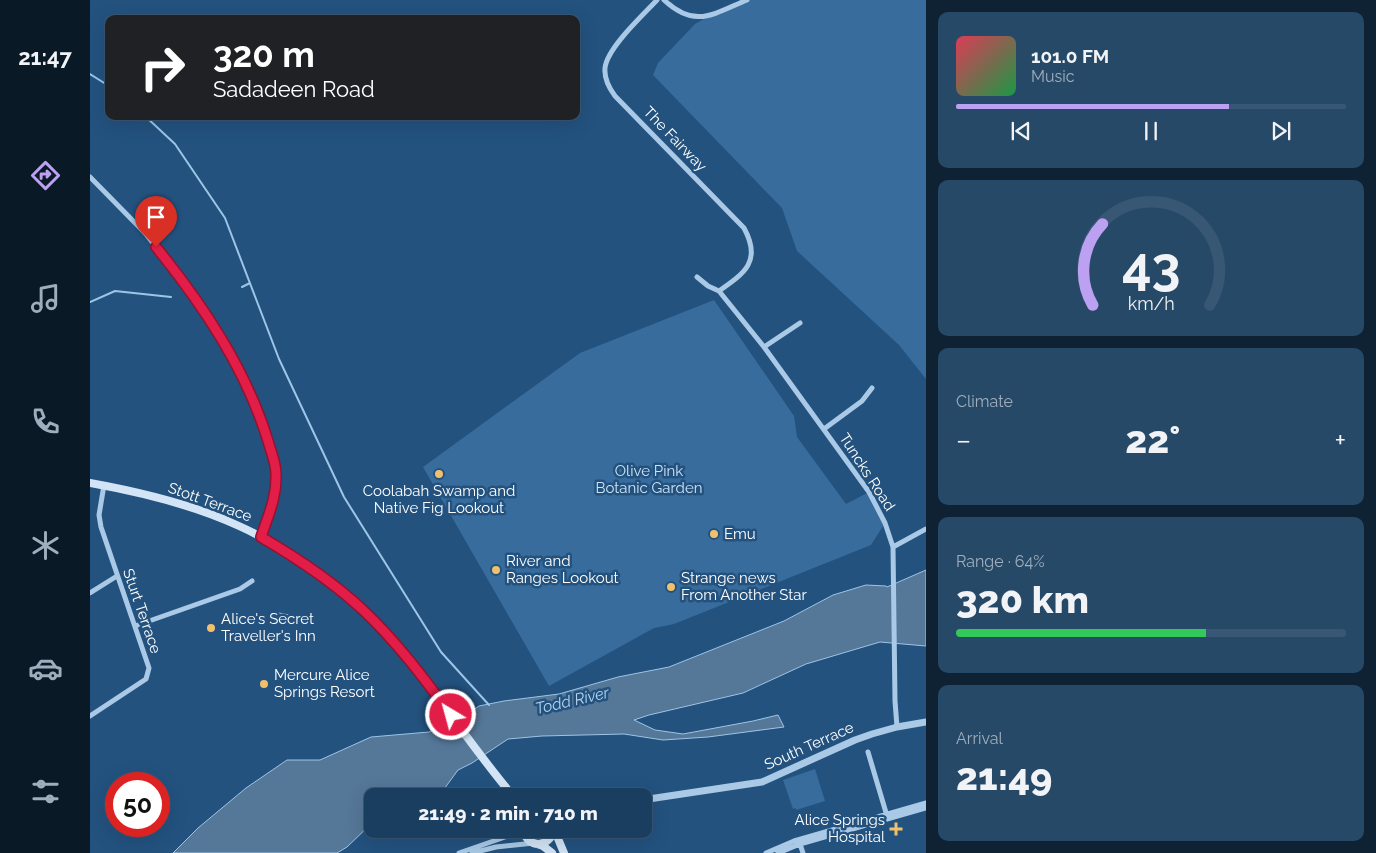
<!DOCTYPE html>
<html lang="en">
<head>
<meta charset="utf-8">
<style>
	body { margin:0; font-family:Raleway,sans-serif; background:#274968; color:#f1f3f6; height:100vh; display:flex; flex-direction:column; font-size:19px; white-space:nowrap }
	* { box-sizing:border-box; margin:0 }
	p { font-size:16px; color:#9faebd }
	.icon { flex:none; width:28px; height:28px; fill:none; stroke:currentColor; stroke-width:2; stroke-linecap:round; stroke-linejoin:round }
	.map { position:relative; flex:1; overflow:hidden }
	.side { display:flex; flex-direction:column; gap:12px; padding:12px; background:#0e2234; width:450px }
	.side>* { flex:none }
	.guide { position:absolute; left:15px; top:15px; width:475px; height:105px; border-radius:10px; box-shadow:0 5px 20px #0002,0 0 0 1px #385774; background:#202124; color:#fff; overflow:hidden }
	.speed { position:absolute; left:15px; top:772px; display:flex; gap:10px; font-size:25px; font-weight:700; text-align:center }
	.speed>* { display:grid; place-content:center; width:65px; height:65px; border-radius:50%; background:#1a3e5f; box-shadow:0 5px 20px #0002,0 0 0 1px #385774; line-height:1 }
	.speed .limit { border:8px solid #d22; background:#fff; color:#111 }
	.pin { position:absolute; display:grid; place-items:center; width:42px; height:42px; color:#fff; margin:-51px -21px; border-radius:50% 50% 50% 0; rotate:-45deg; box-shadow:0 0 5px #0007 }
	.pin .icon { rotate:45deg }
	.me { position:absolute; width:55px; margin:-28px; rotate:323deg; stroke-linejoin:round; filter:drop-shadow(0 0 4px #0008) }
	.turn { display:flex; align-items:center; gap:18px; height:105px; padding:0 25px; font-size:22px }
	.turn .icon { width:65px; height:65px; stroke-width:2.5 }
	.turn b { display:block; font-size:35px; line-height:42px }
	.big { font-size:38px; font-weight:800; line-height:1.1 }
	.side .tile { flex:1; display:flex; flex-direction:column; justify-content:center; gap:8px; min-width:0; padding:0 18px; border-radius:10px; background:#274968 }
	.side .dial { align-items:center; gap:0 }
	.dial svg { height:130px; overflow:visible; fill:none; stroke:#385774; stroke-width:7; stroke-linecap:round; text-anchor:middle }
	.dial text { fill:#f1f3f6; stroke:none }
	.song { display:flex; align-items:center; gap:15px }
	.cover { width:60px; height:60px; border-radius:8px; background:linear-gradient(135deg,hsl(350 70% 55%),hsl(140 70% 35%)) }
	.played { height:5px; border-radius:2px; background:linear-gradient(90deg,#bca0f2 70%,#385774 70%) }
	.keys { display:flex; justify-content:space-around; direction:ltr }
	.heat { display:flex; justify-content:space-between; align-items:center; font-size:28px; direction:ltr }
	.charge { height:8px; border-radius:4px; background:linear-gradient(90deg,#34c759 64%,#385774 0) }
	.trip { position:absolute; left:274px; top:788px; width:288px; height:50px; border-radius:10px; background:#1a3e5f; box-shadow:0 5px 20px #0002,0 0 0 1px #385774; font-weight:800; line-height:50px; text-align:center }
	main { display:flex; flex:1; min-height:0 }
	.dock { display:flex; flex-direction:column; width:90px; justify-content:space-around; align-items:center; background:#0a1926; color:#9faebd }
	.dock .icon { width:35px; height:35px }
	.dock .current { color:#bca0f2 }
	.dock b { font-size:22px; color:#f1f3f6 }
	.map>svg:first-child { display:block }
	.green { fill:#376c9d }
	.water { fill:#557798; stroke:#9dc5e7 }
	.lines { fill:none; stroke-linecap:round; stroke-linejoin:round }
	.stream { stroke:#9dc5e7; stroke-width:2 }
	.minor { stroke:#a9c9e6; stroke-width:5 }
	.tertiary { stroke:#a9c9e6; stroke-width:7 }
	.secondary { stroke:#d2e4f6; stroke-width:8 }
	.route-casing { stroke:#92132f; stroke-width:12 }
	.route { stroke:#e11d48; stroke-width:9 }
	.poi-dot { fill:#f1c06c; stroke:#23527f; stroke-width:2 }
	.labels { text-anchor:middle; stroke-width:5; stroke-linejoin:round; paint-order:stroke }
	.street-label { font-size:15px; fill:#fff; stroke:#23527f }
	.park-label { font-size:15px; fill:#cce2f5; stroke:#23527f }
	.poi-label { font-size:15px; fill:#fff; stroke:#23527f; text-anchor:start }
	.water-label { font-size:16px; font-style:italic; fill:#b4d3ee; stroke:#23527f }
</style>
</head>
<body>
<main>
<nav class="dock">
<b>21:47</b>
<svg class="icon current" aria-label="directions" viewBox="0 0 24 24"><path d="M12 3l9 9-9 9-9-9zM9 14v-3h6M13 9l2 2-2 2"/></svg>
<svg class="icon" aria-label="music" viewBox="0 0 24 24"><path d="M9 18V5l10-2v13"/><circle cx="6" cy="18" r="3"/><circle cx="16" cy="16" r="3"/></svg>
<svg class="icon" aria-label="phone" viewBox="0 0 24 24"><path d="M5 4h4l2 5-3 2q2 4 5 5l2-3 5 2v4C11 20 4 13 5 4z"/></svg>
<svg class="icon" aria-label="climate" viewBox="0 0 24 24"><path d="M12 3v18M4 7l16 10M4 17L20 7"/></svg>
<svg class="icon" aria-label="car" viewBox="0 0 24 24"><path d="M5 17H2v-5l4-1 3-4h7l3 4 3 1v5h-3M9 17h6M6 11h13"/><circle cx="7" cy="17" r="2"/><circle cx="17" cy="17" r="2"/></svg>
<svg class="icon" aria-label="filters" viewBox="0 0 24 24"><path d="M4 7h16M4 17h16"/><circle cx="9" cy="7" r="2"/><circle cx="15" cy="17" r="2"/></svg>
</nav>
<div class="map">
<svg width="836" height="853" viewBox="0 0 836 853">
	<rect width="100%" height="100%" fill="#23527f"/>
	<path class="green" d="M657 0H836V379L809 345 707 251 692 208 563 75 568 63 605 24 619 16Z
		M624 300 704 416 707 437 756 504 779 492 795 523 781 545 584 624 564 628 459 686 333 467 490 353Z
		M725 769 735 801 706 810V808L703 809 693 780Z"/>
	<path class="water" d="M836 570V646L790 642 716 664 653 693 559 715 544 720 565 730 593 734 663 721 688 715 694 727 618 737 573 740 534 734 452 736 418 739 382 763 368 770 349 796H282V823L257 847 247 853H83L108 828 156 788 197 760H230L281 737 339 732 374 716 389 706 414 701 469 694 528 677 579 667 694 621 743 595 776 585 796 586 797 587Z
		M189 613 199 615 198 618 189 622 185 621 183 614Z"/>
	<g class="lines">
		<path class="stream" d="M0 74 19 86
			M55 116 85 144 135 218 189 359 254 497 351 652 399 705
			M152 287 160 283
			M0 302 25 291 81 297"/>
		<path class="minor" d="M567 0C553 15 517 48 515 68 514 79 519 88 525 96L654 228C672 261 655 273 629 291
			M574 0C605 29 623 14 657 0
			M0 177 55 233 89 276 133 341 161 398 172 421 186 471 185 497 171 537
			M607 277 618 286 629 291 674 347 779 492 795 523 803 547 805 701 807 727
			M674 347 710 323
			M734 429 772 401 782 388
			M803 547 836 529
			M0 593 27 576
			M45 626 150 589 162 581
			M0 716 56 679 59 668 11 527 9 515 14 485
			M778 752 797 816
			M710 844 713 853
			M369 853 415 837 429 829
			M382 853 406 847 444 843
			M676 853 704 841 836 803
			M688 853 710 844 836 808"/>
		<path class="tertiary" d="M552 800 672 782 765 740 782 734 807 727 836 722"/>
		<path class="secondary" d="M0 483C50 492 102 504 149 526 213 555 270 601 315 655 352 701 385 751 423 796
			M433 829C436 849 460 849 464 829
			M464 829 474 853
			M447 844 453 846 462 853"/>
	</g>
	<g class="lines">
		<defs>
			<path id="route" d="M66 247C113 305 156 369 178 441 181 452 186 463 186 474 187 497 178 516 171 537 207 558 242 581 273 610 306 641 334 678 361 715"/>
		</defs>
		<use href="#route" class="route-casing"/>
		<use href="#route" class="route"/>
	</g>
	<g class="poi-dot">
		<circle cx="349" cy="474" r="5"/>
		<circle cx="624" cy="534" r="5"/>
		<circle cx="406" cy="570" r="5"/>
		<circle cx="581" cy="587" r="5"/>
		<circle cx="121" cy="628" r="5"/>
		<circle cx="174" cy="684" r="5"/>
		<path d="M803.5 821.5h5v5h5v5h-5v5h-5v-5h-5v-5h5z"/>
	</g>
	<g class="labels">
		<g class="street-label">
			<text transform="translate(585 139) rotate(46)" y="5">The Fairway</text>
			<text transform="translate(777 472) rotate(57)" y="5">Tuncks Road</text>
			<text transform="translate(120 502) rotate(20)" y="5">Stott Terrace</text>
			<text transform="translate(52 611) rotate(71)" y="5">Sturt Terrace</text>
			<text transform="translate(719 746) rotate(-24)" y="5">South Terrace</text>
		</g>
		<g class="park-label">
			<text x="559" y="476">Olive Pink<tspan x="559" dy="17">Botanic Garden</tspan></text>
		</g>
		<g class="poi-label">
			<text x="349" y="496" text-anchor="middle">Coolabah Swamp and<tspan x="349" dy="17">Native Fig Lookout</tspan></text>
			<text x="634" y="539">Emu</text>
			<text x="416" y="566">River and<tspan x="416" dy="17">Ranges Lookout</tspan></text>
			<text x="591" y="583">Strange news<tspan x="591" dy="17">From Another Star</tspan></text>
			<text x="131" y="624">Alice's Secret<tspan x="131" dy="17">Traveller's Inn</tspan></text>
			<text x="184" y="680">Mercure Alice<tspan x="184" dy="17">Springs Resort</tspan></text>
			<text x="795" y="825" text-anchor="end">Alice Springs<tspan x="795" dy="17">Hospital</tspan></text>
		</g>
		<g class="water-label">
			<text transform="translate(482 700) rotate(-13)" y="6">Todd River</text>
		</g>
	</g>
</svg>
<div class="speed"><div class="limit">50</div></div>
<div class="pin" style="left:66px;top:247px;background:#d93025"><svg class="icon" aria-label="arrive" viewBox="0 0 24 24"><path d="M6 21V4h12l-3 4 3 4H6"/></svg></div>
<svg class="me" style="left:361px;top:715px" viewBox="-20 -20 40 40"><circle r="17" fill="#e11d48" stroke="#fff" stroke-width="3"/><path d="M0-11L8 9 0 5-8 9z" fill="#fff"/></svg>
<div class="trip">21:49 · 2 min · 710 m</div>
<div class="guide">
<div class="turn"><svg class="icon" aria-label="right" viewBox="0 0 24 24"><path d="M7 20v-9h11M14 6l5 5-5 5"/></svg><div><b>320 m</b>Sadadeen Road</div></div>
</div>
</div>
<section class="side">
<div class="tile">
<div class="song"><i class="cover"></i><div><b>101.0 FM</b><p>Music</p></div></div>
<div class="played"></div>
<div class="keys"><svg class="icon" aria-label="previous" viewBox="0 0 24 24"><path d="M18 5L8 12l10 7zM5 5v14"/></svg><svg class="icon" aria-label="pause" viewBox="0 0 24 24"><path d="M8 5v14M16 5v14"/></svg><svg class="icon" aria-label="next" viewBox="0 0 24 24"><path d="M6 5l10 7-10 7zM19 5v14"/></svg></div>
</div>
<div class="tile dial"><svg viewBox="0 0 100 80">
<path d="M14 69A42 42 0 1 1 86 69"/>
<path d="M14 69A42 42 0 0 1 20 19" stroke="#bca0f2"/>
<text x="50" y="56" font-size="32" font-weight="700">43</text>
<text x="50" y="72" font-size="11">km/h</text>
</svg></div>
<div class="tile"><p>Climate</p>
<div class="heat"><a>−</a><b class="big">22°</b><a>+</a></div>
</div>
<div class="tile"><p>Range · 64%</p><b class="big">320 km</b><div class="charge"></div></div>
<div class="tile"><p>Arrival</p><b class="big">21:49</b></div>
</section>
</main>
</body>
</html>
